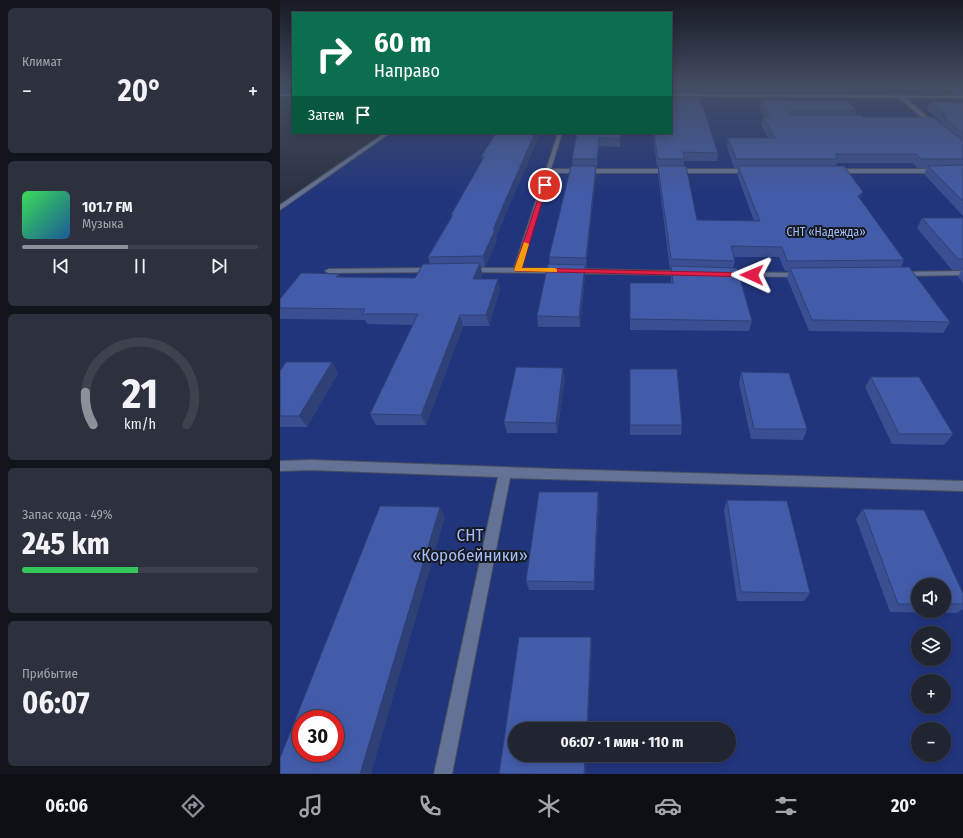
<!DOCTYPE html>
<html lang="ru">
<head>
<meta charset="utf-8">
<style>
	body { margin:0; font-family:"Fira Sans Condensed",sans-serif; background:#2d313d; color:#f1f3f6; height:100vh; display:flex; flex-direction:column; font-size:15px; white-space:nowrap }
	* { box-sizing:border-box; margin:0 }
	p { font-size:13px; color:#a2a5ab }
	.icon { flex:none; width:22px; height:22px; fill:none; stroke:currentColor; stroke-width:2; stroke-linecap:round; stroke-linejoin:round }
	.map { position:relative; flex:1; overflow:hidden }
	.panel { display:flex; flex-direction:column; gap:8px; padding:8px; background:#12141b; width:280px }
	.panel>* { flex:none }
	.banner { position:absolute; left:12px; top:12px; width:380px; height:122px; border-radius:0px; box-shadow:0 2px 10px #0003,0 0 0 1px #3d424d; background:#0b6e4f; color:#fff; overflow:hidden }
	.tools { position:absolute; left:631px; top:578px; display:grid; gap:8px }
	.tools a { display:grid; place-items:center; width:40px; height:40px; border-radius:50%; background:#202531; box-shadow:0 2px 10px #0003,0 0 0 1px #3d424d; font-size:20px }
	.speed { position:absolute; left:12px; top:710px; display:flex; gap:8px; font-size:20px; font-weight:700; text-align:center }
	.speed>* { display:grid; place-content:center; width:52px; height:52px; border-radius:50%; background:#202531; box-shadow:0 2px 10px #0003,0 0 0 1px #3d424d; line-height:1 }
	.speed .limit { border:6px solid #d22; background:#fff; color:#111 }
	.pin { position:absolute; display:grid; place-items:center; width:34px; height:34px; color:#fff; margin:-17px; border:2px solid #fff; border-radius:50%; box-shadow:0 1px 4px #0007 }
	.me { position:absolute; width:44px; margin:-22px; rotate:271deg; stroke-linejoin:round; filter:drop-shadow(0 0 3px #0008) }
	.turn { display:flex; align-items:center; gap:14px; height:84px; padding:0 16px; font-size:18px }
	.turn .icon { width:52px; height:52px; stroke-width:2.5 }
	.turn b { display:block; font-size:28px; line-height:34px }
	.then { display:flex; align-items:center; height:38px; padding:0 16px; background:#0003; gap:8px; font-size:15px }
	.big { font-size:30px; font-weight:700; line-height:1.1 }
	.panel .widget { flex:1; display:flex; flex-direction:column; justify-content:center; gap:6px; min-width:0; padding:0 14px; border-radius:6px; background:#2d313d }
	.panel .dial { align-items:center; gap:0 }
	.dial svg { height:104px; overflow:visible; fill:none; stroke:#3d424d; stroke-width:7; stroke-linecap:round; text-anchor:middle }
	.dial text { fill:#f1f3f6; stroke:none }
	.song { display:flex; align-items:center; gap:12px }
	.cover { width:48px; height:48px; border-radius:6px; background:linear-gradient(135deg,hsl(130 70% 55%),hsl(210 70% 35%)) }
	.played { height:4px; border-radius:2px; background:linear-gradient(90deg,#8c9099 45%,#3d424d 45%) }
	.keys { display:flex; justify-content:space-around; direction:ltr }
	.heat { display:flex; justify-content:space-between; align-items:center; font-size:22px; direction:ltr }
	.charge { height:6px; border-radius:3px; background:linear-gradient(90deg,#34c759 49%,#3d424d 0) }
	.trip { position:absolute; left:228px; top:722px; width:228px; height:40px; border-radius:20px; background:#202531; box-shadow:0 2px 10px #0003,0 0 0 1px #3d424d; font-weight:700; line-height:40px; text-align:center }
	.dock { display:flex; height:64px; justify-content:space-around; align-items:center; background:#0d0f14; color:#a2a5ab }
	.dock .icon { width:28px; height:28px }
	.dock .on { color:#8c9099 }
	.dock b { font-size:18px; color:#f1f3f6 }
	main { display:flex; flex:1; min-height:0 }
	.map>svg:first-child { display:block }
	.green { fill:#21357d; fill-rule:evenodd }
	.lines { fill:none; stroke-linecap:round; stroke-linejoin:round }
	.street-casing { stroke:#4a505f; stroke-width:2 }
	.secondary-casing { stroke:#4a505f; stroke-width:2 }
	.street { fill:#647295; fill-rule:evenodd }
	.secondary { fill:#8095cd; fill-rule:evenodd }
	.wall { fill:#3a4f91; fill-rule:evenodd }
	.shaded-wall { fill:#2f4076 }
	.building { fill:#435ca9; stroke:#2f4076; fill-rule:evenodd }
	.route { fill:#e11d48; stroke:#92132f }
	.slow { fill:#f59e0b }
	.labels { text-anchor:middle; stroke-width:4; stroke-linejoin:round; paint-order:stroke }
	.far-park-label { font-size:12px; fill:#a4bdfc; stroke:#161920 }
	.near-park-label { font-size:17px; fill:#a4bdfc; stroke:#161920 }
</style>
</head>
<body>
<main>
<section class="panel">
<div class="widget"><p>Климат</p>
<div class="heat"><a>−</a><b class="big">20°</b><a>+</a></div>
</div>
<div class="widget">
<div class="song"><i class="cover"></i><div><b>101.7 FM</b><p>Музыка</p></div></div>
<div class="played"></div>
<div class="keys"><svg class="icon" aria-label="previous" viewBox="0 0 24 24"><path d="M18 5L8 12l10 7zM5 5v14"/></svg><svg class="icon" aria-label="pause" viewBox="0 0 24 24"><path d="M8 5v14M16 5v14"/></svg><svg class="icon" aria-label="next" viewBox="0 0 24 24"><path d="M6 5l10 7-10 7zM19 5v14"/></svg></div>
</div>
<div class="widget dial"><svg viewBox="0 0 100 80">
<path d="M14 69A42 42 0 1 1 86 69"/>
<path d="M14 69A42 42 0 0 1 8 44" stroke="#8c9099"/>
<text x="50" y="56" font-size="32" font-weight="700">21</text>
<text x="50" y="72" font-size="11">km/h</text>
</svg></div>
<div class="widget"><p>Запас хода · 49%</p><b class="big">245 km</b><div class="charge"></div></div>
<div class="widget"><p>Прибытие</p><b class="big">06:07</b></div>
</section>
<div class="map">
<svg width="683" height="774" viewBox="0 0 683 774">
	<rect width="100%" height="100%" fill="#2b3141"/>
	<path class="green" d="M391 87H654L666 95 391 94Z
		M391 95 683 97V774H0V208L107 133H391ZM638 585H664V611H638ZM638 633H664V659H638ZM638 681H664V707H638ZM21 719H55V753H21ZM235 729H449V755H235ZM638 729H664V755H638Z"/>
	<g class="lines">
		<defs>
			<path id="street" d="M666 87H670L683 93V96Z
				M618 95H622L657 125V127H653L618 97Z
				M105 133H110L0 210V205Z
				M278 133H282L271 169H471L474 171 471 173H270L241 268 403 271H406V275L186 272 185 270 189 268H234Z
				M683 169V173H555L552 171 555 169Z
				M153 268 157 270 156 272 49 273 45 271 49 269Z
				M683 271V275L621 276 617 274 621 272Z
				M442 272 521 273 525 275 521 277 445 276 441 274Z
				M31 460 275 469 683 481V491L230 478 172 774H154L218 477 31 470 0 471V461Z"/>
			<path id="secondary" d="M0 94H13V96H0Z
				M391 94 683 96V98L391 96Z"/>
		</defs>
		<use href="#street" class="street-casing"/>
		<use href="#secondary" class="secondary-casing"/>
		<use href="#street" class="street"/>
		<use href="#secondary" class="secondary"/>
	</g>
	<path class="wall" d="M481 100 576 110 575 115 583 117 661 123V122L647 109 650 101 683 102V216L644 174 647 168H637L633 163H557L556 166 624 260 621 267 670 322 663 333 621 332 529 331 507 278 509 271H505L499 257H454L455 261 453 268 472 321 469 331 350 330V283H391V270H390L378 174V168H377L373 133H391L438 153 437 161H404V166L417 220 474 221 457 174 458 168H454L447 147 448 138H488L481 125 483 117H484L480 108Z
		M216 133H260L216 237 217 240 205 267H201L202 274 200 279 220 289 209 326H183L146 425H96L90 414 133 325 87 324 85 320 0 319V299L61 277 135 278 150 264 148 257 171 217V215L202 160 201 157Z
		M297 133H341L340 147 319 146 317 168H316V174L306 268H305V275L300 327H258L257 316 270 264 269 257 293 166 292 159Z
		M642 218H683V283L678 277 682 270H672L637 228Z
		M350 369 402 425 401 435H350Z
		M0 371 58 373 27 427H0Z
		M461 372 527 429 523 440 471 439 459 383Z
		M591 377 673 434 664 445 612 444 585 387Z
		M285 378 277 433H227L224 422Z
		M318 492 319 502 314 590H249L246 581Z
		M447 500 530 593 524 601H457L444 510Z
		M583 509 683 593V609L677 613 610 612 576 519ZM638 585H664V611H638Z"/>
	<path class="shaded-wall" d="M255 133H260L216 237 217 240 205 267 203 256 225 201Z
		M340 133H341L340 147Z
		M319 138V146L317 168V159Z
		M316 166V174L306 268V258Z
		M583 192 580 201 578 196Z
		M200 263 202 274 195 289 193 279Z
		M305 265V275L300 327 299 317Z
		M59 274 64 284 56 277Z
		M218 279 220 289 209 326 206 315Z
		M180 315 183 326 146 425 141 415Z
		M52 362 58 373 27 427 19 416Z
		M283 368 285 378 277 433 276 423Z
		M318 492 319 502 314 590V582Z
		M160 507 165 517 91 774H80Z
		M311 637 312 645 308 729H307Z
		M305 755H307L306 774H304Z"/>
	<path class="building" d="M391 98H420L438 153 403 152 405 159H378L374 133H391Z
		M481 100 568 101 576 110H512L508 113 512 115H581L583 117H653L683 141V159H641L636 154H555L558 159H456L448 138H495L483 117H489Z
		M650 101 683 102V133L663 117H667Z
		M216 133H255L225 201 213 230H215L203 256 148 257 173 215H171L204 157H201Z
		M297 133H340V139L319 138 317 159H292Z
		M683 165V201L648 166Z
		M291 166H316L306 258 269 257Z
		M378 166H406L417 220 480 221 458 166H564L583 192 578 196 624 260 507 261 502 247 451 246 455 261 391 259Z
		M642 218H683V259H678Z
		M200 263 193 279H218L206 315H180L141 415 90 414 138 314H82L85 309 0 308V299L21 273 59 274 56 277 135 278 143 264Z
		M268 264 305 265 299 317 257 316Z
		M391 266 457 268 472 321 350 319V283H393Z
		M629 267 670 322 626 321 532 320 510 268Z
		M6 362H52L19 416H0V371Z
		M236 367 283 368 276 423 224 422Z
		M350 369H397L402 425H350Z
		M461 372 509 373 527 429H474Z
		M591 377H639L673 434H619Z
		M259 492H318L314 582 246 581Z
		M447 500 507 501 530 593 461 592Z
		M100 506 160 507 80 774H0V758ZM21 719H55V753H21Z
		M583 509 644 510 683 593V604H664V585H638V604H618Z
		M239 637H311L307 729H235V755H305L304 774H219Z"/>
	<linearGradient id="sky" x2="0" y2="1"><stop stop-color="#181b24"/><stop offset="0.45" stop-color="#444e65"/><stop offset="1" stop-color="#444e65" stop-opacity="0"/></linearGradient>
	<rect width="683" height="195" fill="url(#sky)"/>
	<path class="route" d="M263 184 267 185 242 268 472 273 476 275 472 277 235 271 234 270Z"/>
	<path class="slow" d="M244 242 249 244 242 268H275L277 269V272L235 271 234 270Z"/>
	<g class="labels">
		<g class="far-park-label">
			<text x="546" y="236">СНТ «Надежда»</text>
		</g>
		<g class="near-park-label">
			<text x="190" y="541">СНТ<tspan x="190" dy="20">«Коробейники»</tspan></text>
		</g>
	</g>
</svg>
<div class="tools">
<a><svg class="icon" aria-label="sound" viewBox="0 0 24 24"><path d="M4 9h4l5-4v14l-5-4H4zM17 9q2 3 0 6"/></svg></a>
<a><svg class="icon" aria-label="layers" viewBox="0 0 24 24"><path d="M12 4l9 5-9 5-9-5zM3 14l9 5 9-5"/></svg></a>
<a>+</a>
<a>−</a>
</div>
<div class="speed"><div class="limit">30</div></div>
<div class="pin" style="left:265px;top:185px;background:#d93025"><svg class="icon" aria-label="arrive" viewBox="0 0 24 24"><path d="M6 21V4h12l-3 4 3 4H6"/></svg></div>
<svg class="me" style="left:472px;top:275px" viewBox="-20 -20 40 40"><path d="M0-17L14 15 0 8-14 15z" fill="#e11d48" stroke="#fff" stroke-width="4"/></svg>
<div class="trip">06:07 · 1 мин · 110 m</div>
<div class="banner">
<div class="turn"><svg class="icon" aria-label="right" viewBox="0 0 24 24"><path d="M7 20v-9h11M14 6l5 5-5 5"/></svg><div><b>60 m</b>Направо</div></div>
<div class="then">Затем<svg class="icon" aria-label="arrive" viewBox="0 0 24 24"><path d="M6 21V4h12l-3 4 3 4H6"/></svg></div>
</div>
</div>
</main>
<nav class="dock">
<b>06:06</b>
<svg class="icon on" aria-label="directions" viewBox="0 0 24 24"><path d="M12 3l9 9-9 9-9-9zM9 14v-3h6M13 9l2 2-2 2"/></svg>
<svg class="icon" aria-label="music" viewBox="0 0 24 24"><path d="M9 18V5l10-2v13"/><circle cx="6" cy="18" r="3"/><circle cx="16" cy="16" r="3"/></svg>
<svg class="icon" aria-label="phone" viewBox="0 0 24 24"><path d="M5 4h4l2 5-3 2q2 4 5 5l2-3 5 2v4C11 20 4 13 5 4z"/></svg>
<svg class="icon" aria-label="climate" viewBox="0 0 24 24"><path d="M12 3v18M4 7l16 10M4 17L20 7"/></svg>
<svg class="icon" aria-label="car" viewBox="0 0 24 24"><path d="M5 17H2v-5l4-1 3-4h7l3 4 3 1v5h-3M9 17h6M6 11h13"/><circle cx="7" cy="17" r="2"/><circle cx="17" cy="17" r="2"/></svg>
<svg class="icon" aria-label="filters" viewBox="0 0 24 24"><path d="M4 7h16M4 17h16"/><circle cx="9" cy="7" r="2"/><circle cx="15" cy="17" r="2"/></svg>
<b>20°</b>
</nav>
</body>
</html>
